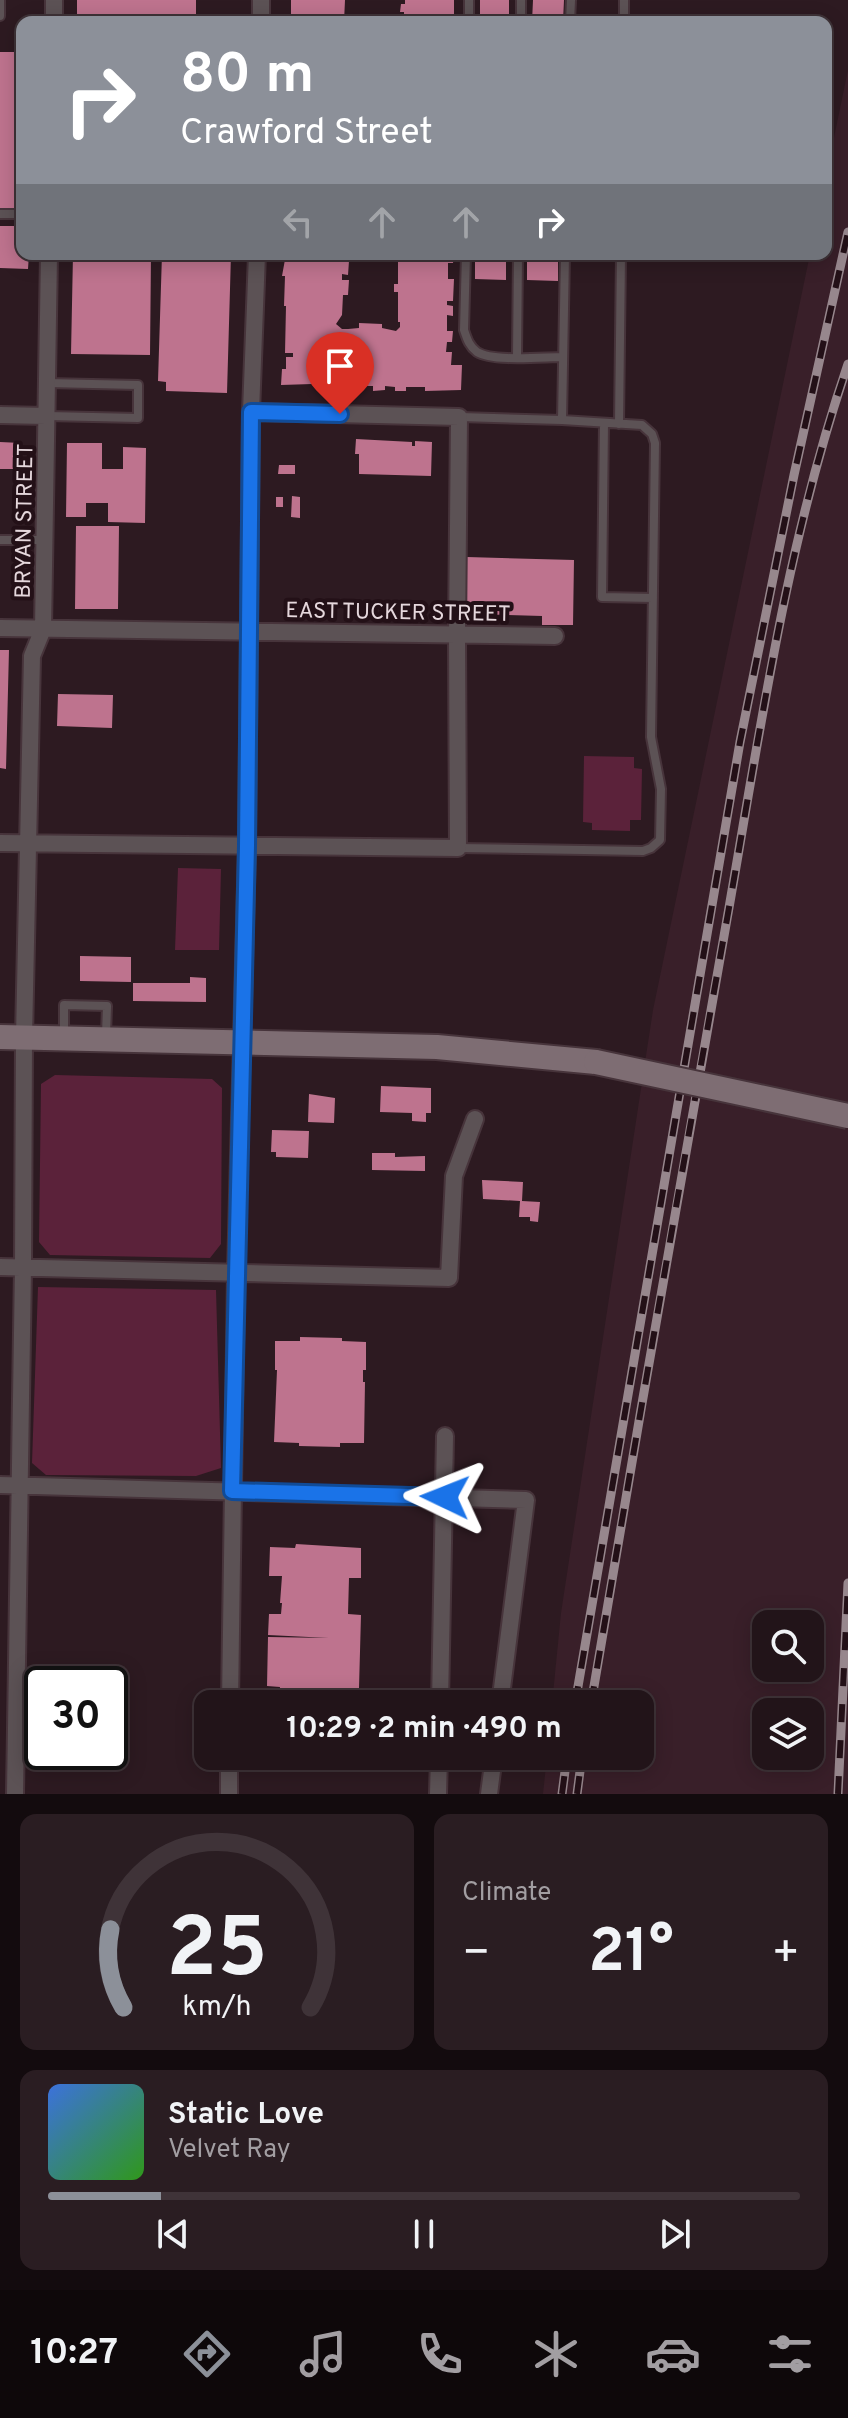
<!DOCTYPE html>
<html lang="en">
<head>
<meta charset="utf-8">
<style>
	body { margin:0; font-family:Overpass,sans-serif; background:#2a1d22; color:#f1f3f6; height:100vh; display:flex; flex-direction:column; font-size:30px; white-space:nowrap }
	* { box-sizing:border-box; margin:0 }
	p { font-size:26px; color:#a29ea2 }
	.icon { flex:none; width:44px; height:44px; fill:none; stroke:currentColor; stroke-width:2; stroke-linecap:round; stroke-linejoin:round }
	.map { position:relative; height:1794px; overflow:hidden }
	.drawer { display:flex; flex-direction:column; gap:20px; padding:20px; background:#130b0e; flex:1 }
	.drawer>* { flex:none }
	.guide { position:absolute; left:16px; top:16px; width:816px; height:244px; border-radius:16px; box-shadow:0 4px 20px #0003,0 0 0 2px #3f3338; background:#8c9099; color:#fff; overflow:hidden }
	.controls { position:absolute; left:752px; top:1610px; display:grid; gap:16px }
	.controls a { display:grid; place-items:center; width:72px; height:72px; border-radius:16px; background:#221419; box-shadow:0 4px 20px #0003,0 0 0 2px #3f3338; font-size:40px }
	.speed { position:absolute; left:24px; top:1666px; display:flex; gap:16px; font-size:40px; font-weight:700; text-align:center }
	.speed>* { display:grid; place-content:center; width:104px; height:104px; border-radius:50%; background:#221419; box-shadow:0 4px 20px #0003,0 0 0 2px #3f3338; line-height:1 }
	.speed .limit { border:4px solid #111; border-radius:12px; background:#fff; color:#111 }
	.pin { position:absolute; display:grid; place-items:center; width:68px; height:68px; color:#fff; margin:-82px -34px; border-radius:50% 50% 50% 0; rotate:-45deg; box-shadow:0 0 8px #0007 }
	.pin .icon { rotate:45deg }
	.me { position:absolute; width:88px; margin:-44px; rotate:272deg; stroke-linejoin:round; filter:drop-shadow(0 0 6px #0008) }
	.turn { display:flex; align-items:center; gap:28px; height:168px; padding:0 32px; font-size:36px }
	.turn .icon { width:104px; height:104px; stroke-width:2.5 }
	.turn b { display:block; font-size:56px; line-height:68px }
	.lanes { display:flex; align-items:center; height:76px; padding:0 32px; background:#0003; justify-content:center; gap:40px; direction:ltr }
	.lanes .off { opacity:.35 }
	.big { font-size:60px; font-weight:700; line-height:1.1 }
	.drawer .widget { flex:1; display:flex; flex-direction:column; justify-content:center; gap:12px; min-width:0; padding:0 28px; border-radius:16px; background:#2a1d22 }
	.drawer .dial { align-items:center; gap:0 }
	.dial svg { height:208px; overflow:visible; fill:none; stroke:#3f3338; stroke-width:7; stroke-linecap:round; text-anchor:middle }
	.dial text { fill:#f1f3f6; stroke:none }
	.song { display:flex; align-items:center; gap:24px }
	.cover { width:96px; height:96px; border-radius:12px; background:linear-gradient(135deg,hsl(220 70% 55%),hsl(110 70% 35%)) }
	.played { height:8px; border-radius:4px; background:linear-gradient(90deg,#8c9099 15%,#3f3338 15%) }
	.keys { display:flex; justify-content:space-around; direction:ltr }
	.heat { display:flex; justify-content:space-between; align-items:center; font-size:44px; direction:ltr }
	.drawer .tiles { flex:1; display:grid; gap:20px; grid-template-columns:1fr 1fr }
	.widget:last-child { grid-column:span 2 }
	.trip { position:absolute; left:194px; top:1690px; width:460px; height:80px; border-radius:16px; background:#221419; box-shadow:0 4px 20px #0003,0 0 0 2px #3f3338; font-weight:700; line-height:80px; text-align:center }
	.dock { display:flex; height:128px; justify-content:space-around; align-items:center; background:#0e080a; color:#a29ea2 }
	.dock .icon { width:56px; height:56px }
	.dock .current { color:#8c9099 }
	.dock b { font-size:36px; color:#f1f3f6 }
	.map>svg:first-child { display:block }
	.built { fill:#391f29; fill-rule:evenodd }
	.green { fill:#5b223a }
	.building { fill:#be738e }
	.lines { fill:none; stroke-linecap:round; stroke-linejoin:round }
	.lane-casing { stroke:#47343b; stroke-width:12 }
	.street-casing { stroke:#47343b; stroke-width:20 }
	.secondary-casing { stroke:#47343b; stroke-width:28 }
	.lane { stroke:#5c5255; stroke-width:8 }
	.street { stroke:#5c5255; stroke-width:16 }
	.secondary { stroke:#7e6d73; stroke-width:24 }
	.rail-casing { stroke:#97878d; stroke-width:9 }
	.rail { stroke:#231017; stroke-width:6; stroke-dasharray:18; stroke-linecap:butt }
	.secondary-bridge-casing { stroke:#47343b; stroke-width:28; stroke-linecap:butt }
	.secondary-bridge { stroke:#7e6d73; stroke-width:24 }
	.route-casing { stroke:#114b97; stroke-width:20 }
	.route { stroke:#1a73e8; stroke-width:14 }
	.labels { text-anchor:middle; stroke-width:8; stroke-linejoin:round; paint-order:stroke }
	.street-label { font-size:22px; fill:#e5d7dc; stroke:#231017 }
</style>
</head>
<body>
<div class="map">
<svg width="848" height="1794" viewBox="0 0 848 1794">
	<rect width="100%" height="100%" fill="#2d1a21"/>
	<path class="built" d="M848 70V1794H543L547 1756H640V1704H552L561 1613 653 1010 810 254H826V176ZM766 1624H810V1668H766ZM766 1712H810V1756H766Z"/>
	<path class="green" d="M584 756 634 757V768L642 769 641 820H630V831L592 830V823L583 822Z
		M178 868 221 869 219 950H175Z
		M55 1075 212 1079 222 1088 221 1244 210 1258 50 1255 39 1242 41 1084Z
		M38 1287 216 1290 221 1468 196 1476 46 1475 32 1463Z"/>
	<path class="building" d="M77 0H196V20L77 22Z
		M291 0H345L344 22H291Z
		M405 0H454V22H404V12H400L401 4H405Z
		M480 0H509V22H480Z
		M533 0H564L563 22H532Z
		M0 52H22V210H0Z
		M0 226H22V254H29L28 269 0 268Z
		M73 254H151L150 355 71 354Z
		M162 254H231L227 393 166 391V382L158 381Z
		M286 254H342V261H349L348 275 342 274V280H349L348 295H343L342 315 336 324 342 329H348L359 328V323L382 324V328L396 331 400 327V322H398V292H394V284H398V262H395V254H454L453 263H448V279H454L453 301H447V305L453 306V316L447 315V331H453L452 342H447L446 352H452L451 365H462L461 390 425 391V387H406V391H395V387L385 386V390L373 391V386H364V390H352V385L343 383 281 385 282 369H286V357H293V353H285L286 306H284L285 276H282Z
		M475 254H506V280L475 279Z
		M527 254H558V281L527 280Z
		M356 439 412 442V446H415V441L432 442 431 476 359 474V454H355Z
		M0 442 21 443 20 461H16L15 469H0Z
		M67 443H102V469H123V447L146 448 145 523 108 522V503H86V517H66Z
		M279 465H295V474H278Z
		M292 496 300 497V518L291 517Z
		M276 497H283V507H276Z
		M76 526H119L118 609H75Z
		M467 557 574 560 573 625H542V616L472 614V611H465Z
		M0 650H9L6 769 0 768Z
		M58 694 113 695 112 728 57 726Z
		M80 956 131 957V982L80 981Z
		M190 977 206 978V1002L133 1001V983H190Z
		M381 1086 431 1088V1113H426V1122L412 1121V1113L380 1112Z
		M309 1094 335 1098 334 1123 308 1122Z
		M272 1130 309 1131 308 1158 276 1157V1152H271Z
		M372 1153H395V1157L425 1156V1171L372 1170Z
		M482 1180 523 1182 522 1201 540 1202 538 1222 530 1221V1217H519L520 1201 483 1199Z
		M300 1337 342 1338V1341L366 1342V1370H363V1382H365L364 1443H340V1447L299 1446V1443L274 1442 277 1370H275V1341H300Z
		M296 1544 361 1548V1578H349L348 1614 361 1615 359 1688H347V1704H278L280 1687 267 1686 268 1637 329 1638 268 1635 269 1614H281L282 1603H280L282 1576H269L270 1547 295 1548Z"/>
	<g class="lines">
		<defs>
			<path id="lane" d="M0 16V0
				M469 22V0
				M521 22V0
				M570 22 571 0
				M624 22V0
				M0 214H22
				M466 254 464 330C467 339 469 346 477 352 493 362 543 357 563 357
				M517 357 518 254
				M47 416 138 418V385L47 383
				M460 417 562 420 565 254
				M604 423 602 597 653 598
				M619 424 621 254
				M0 540H44
				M458 848 643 851 651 848 660 840 661 789 651 737 655 443 652 434 642 425 562 420
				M64 1036V1005L107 1006 106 1035"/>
			<path id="street" d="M54 22V0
				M261 22V0
				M0 415 46 416
				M0 628 555 636
				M0 843 458 848 457 635 459 417 251 412
				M0 1267 449 1278 454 1176 475 1119
				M0 1485 526 1500 500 1704
				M230 1704 236 1273 247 846 251 412 257 254
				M440 1704 445 1436
				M15 1794 23 1267 24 1038 32 656 43 629 49 254
				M229 1794V1756
				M438 1794 439 1756
				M489 1794 494 1756"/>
			<path id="secondary" d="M0 1037 437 1047 596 1062"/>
		</defs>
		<use href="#lane" class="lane-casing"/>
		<use href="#street" class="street-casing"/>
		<use href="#secondary" class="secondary-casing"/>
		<use href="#lane" class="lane"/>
		<use href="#street" class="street"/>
		<use href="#secondary" class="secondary"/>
		<defs>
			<path id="rail" d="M575 1704 740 742 794 475 848 232
				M591 1704C635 1442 680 1181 727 919 760 732 786 544 848 364
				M562 1794 567 1756
				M577 1794 582 1756
				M838 1794 848 1583"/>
		</defs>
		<use href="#rail" class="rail-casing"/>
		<use href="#rail" class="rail"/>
		<defs>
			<path id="secondary-bridge" d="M596 1062 848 1116"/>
		</defs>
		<use href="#secondary-bridge" class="secondary-bridge-casing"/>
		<use href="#secondary-bridge" class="secondary-bridge"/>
	</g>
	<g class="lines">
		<defs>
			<path id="route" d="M340 414 251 412 247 846 232 1491 445 1497"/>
		</defs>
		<use href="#route" class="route-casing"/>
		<use href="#route" class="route"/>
	</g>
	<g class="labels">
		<g class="street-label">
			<text transform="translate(23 521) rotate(-89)" y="8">BRYAN STREET</text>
			<text transform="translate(398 611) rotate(1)" y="8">EAST TUCKER STREET</text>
		</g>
	</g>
</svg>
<div class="controls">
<a><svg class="icon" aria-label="search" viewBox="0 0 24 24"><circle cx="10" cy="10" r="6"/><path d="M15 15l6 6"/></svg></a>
<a><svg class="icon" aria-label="layers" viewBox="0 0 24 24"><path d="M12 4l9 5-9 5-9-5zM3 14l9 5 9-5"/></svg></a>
</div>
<div class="speed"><div class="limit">30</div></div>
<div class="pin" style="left:340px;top:414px;background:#d93025"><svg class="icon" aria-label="arrive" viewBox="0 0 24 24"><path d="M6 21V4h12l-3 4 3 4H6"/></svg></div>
<svg class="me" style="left:445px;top:1497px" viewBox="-20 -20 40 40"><path d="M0-17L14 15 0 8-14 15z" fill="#1a73e8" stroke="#fff" stroke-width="4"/></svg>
<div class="trip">10:29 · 2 min · 490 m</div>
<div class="guide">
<div class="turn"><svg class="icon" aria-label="right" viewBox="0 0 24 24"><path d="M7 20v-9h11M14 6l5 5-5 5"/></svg><div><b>80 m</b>Crawford Street</div></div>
<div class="lanes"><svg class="icon off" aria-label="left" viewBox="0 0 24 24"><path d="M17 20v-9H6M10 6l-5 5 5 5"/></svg><svg class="icon off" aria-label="ahead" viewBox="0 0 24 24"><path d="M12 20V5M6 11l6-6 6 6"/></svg><svg class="icon off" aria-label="ahead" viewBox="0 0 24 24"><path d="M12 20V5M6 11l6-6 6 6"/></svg><svg class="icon" aria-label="right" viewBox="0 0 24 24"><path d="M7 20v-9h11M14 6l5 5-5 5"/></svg></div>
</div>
</div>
<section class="drawer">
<div class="tiles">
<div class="widget dial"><svg viewBox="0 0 100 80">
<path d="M14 69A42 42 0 1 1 86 69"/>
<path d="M14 69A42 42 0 0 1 9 39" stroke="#8c9099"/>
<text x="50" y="56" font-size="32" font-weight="700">25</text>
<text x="50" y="72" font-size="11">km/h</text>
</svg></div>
<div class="widget"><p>Climate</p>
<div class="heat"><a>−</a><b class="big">21°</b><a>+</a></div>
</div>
<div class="widget">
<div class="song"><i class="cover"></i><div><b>Static Love</b><p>Velvet Ray</p></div></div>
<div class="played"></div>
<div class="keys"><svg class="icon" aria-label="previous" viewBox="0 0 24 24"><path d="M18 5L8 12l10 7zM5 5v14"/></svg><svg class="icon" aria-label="pause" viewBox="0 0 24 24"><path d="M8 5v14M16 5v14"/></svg><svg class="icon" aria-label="next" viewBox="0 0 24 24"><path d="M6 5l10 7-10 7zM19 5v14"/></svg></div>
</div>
</div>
</section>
<nav class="dock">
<b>10:27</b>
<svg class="icon current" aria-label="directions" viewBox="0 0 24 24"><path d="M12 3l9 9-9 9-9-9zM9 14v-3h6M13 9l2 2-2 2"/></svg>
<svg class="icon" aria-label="music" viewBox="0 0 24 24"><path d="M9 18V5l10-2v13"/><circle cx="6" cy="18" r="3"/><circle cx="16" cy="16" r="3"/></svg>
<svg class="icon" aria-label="phone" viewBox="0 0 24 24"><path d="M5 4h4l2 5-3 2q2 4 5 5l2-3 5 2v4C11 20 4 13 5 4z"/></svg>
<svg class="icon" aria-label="climate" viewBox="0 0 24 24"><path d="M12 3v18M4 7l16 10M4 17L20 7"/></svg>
<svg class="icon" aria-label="car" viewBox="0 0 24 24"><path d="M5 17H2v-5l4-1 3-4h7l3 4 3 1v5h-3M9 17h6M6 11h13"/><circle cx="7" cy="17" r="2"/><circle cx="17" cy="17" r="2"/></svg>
<svg class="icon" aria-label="filters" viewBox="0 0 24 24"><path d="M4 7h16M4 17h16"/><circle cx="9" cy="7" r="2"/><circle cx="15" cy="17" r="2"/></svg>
</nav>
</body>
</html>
